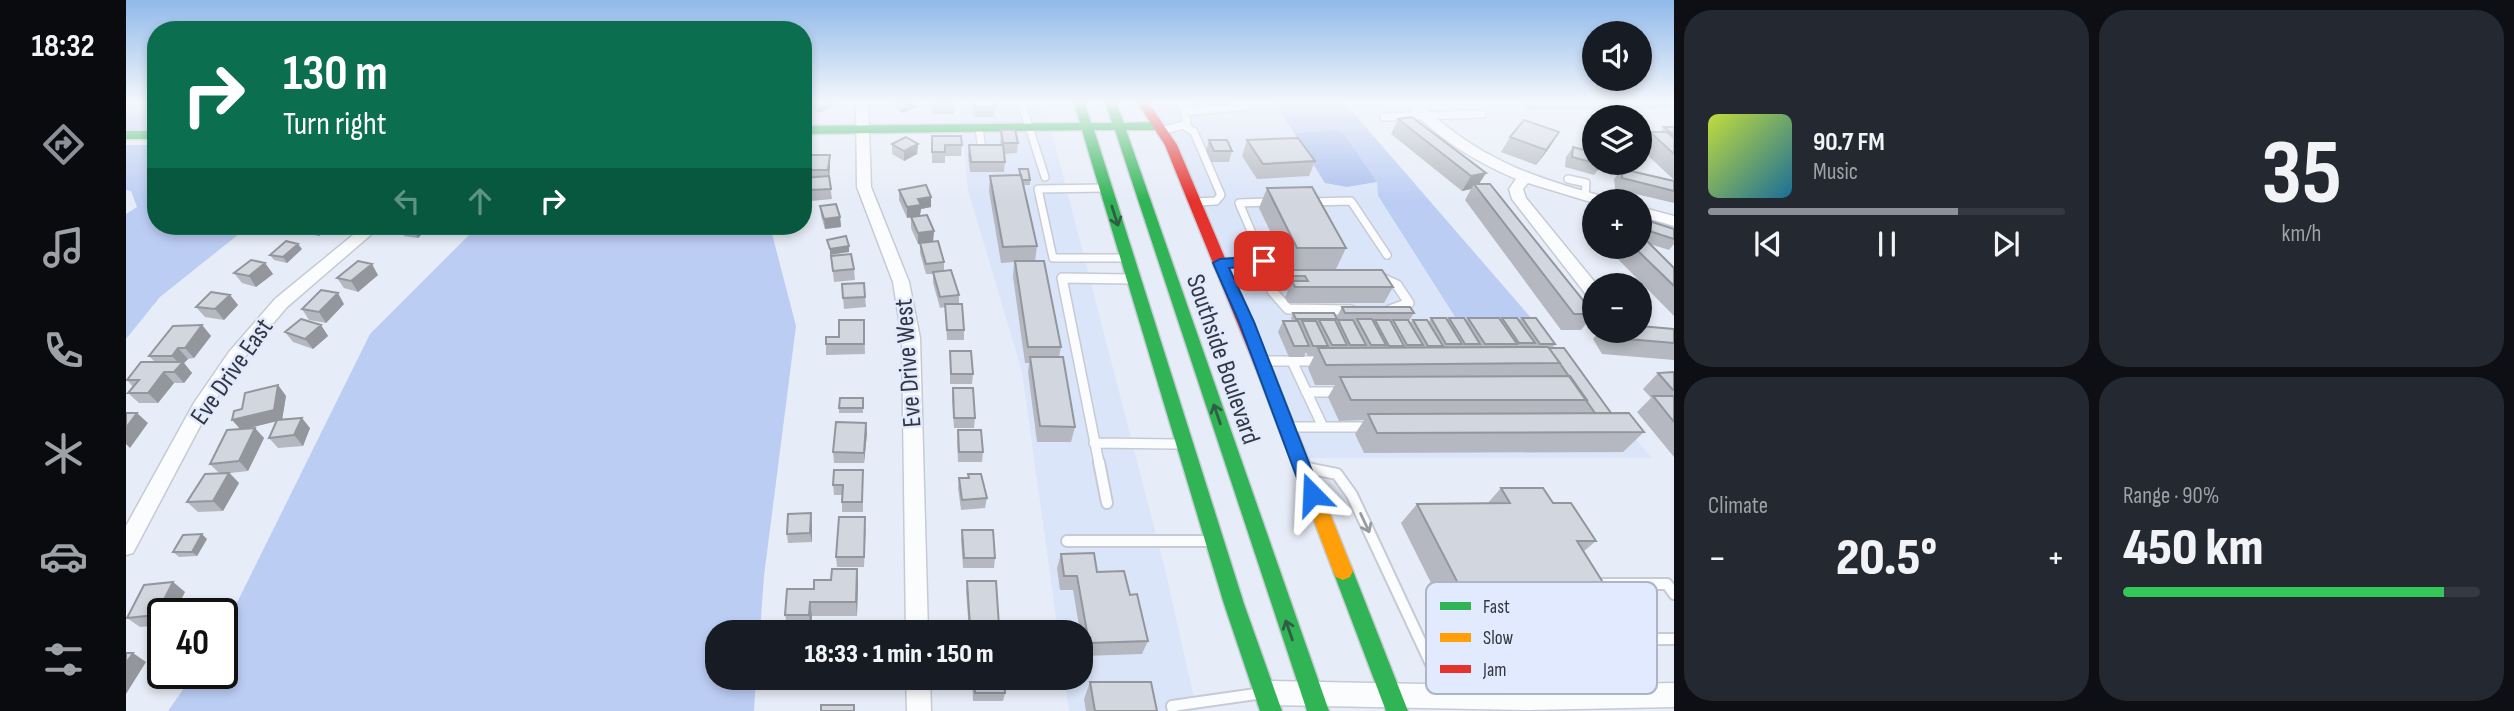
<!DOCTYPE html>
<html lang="en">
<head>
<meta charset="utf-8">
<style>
	body { margin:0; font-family:"Sofia Sans Condensed",sans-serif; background:#242831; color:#f1f3f6; height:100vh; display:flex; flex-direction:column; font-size:26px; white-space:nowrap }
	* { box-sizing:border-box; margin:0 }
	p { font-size:23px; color:#9ea1a6 }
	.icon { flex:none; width:38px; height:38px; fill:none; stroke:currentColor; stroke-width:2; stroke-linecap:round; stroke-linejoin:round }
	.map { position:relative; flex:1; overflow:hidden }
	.sheet { display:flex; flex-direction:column; gap:10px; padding:10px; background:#0d0f14; width:840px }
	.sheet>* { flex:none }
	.top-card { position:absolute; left:21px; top:21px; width:665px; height:214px; border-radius:28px; box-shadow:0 4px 10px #0003; background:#0b6e4f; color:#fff; overflow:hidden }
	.controls { position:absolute; left:1456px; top:21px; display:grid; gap:14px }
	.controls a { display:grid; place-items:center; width:70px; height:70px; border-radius:50%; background:#171b24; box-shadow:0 4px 10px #0003; font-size:35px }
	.speed { position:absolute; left:21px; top:598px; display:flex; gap:14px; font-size:35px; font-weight:700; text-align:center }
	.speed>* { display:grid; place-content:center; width:91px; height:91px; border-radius:50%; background:#171b24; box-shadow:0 4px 10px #0003; line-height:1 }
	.speed .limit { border:4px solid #111; border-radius:10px; background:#fff; color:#111 }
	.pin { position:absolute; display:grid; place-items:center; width:60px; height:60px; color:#fff; margin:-30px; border-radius:14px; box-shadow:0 4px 10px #0006 }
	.me { position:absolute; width:77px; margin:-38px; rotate:339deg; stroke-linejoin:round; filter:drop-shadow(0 0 5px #0008) }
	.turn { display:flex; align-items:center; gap:24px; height:147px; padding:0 21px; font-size:32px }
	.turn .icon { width:91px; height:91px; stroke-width:2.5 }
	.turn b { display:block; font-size:49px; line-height:60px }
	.lanes { display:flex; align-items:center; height:66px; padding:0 21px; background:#0003; justify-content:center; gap:35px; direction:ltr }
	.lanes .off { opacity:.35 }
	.big { font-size:52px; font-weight:800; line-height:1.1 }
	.sheet .card { flex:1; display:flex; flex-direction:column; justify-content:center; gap:10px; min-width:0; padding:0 24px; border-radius:28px; background:#242831 }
	.sheet .dial { align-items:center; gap:0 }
	.dial b { font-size:91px; line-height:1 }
	.song { display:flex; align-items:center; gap:21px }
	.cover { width:84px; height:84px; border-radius:10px; background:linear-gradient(135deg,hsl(70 70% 55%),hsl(200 70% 35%)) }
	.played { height:7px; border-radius:4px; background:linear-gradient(90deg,#8c9099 70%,#363941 70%) }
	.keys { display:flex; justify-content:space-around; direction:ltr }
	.heat { display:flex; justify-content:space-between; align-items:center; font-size:38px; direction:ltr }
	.charge { height:10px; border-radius:5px; background:linear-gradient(90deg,#34c759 90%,#363941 0) }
	.sheet .tiles { flex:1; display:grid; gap:10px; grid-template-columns:repeat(2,1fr) }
	.trip { position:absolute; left:579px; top:620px; width:388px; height:70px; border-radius:28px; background:#171b24; box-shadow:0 4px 10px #0003; font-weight:800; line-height:70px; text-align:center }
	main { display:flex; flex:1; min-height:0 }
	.tab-bar { display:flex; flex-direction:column; width:126px; justify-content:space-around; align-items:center; background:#090b0e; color:#9ea1a6 }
	.tab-bar .icon { width:49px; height:49px }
	.tab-bar .on { color:#8c9099 }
	.tab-bar b { font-size:32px; color:#f1f3f6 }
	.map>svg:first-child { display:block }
	.built { fill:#dbe5f9 }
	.forest { fill:#bccdf4 }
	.water { fill:#acc0ee }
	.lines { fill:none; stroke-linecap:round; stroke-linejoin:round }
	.lane-far2-casing { stroke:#c6cad3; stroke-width:10 }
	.lane-far1-casing { stroke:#c6cad3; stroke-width:12 }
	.lane-casing { stroke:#c6cad3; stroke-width:14 }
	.street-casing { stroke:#c6cad3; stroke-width:3 }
	.fast-casing { stroke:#c6cad3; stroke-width:3 }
	.slow-casing { stroke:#c6cad3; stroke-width:3 }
	.jam-casing { stroke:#c6cad3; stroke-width:3 }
	.lane-far2 { stroke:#fbfcfe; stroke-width:7 }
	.lane-far1 { stroke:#fbfcfe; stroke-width:9 }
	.lane { stroke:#fbfcfe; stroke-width:10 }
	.street { fill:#fbfcfe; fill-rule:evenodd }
	.fast { fill:#30b455; fill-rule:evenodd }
	.slow { fill:#ff9f0a; fill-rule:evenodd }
	.jam { fill:#e5322d; fill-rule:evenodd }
	.wall { fill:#b5b8c0 }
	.shaded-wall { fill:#93969c }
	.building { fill:#d2d6df; stroke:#93969c; stroke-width:2 }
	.oneway { stroke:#325c46 }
	.oneway2 { stroke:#979a9e }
	.route { fill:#1a73e8; stroke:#114b97; stroke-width:2 }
	.labels { text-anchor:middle; stroke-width:5; stroke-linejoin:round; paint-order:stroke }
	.street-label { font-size:26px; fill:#33373f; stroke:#e1eafe }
	.key { fill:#e1eafe; stroke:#adb4c5; stroke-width:2 }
	.key-label { font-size:19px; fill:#33373f }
</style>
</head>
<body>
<main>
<nav class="tab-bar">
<b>18:32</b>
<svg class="icon on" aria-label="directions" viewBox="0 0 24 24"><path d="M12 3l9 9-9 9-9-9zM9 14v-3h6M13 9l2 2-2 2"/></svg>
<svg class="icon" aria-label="music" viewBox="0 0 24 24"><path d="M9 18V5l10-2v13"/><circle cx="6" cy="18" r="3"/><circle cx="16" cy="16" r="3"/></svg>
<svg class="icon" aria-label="phone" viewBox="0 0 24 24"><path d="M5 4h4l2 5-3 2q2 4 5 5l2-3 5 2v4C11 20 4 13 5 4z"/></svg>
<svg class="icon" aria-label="climate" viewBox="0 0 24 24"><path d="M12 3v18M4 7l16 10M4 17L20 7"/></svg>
<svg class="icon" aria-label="car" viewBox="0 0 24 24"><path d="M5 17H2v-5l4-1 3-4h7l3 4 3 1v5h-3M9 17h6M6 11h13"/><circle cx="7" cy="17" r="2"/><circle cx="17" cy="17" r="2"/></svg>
<svg class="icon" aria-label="filters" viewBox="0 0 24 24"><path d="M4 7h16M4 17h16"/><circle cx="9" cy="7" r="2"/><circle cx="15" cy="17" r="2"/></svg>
</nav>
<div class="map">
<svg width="1548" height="711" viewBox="0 0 1548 711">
	<rect width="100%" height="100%" fill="#e7edf8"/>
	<path class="built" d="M833 102H918L1039 569 1071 711H943L938 677H956V632H932L896 372 842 190Z
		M1023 102H1148L1168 133 1221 187 1251 182 1252 197 1335 327H1413L1526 458H1177Z"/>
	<path class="forest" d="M0 102H30V131H0Z
		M1148 102H1218L1413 327 1336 328 1252 196 1251 182 1209 130 1168 133Z
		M1393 102H1548V108L1402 111Z
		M0 145H30V226H123L34 297 0 339V214L11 207 5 191 0 190Z
		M352 226H644L670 326 638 576 634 632H592V677H630L628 711H42L68 674H96V633L244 334Z"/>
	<path class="water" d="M1209 130 1216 132 1251 182 1221 187 1199 183 1168 133Z"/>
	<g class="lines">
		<defs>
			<path id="lane-far2" d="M895 102 919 177
				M1055 102 1059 112 1121 106V102
				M1258 117 1356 114
				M1057 125 1068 132 1095 195 1090 201 1070 202
				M853 128 856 150
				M1035 131 1061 124 1059 112
				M1442 179 1460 183 1459 196
				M979 188 912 189 927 258H997
				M1183 202 1225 201 1261 255
				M1133 261 1135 263
				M1096 263 1138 261 1113 203 1144 202"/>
			<path id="lane-far1" d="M1134 262 1147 275H1170
				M1096 263 1124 262
				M1147 275 1146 291 1162 309 1225 310
				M1251 276 1271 285 1283 303 1264 310
				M1136 361H1195
				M1166 361 1197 427
				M1180 392H1217
				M1165 427H1245
				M968 443 1050 444
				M973 463 936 278 1005 279"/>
			<path id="lane" d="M973 462 981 503
				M1181 468 1211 474 1226 495 1319 694
				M941 541H1080
				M1468 584H1541L1548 594
				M1349 640 1548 639
				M1047 711 1046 706 1130 694"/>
			<path id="street" d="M730 102H742L745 187 783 282 794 338 802 632H780L776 338 767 282 731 187Z
				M1279 102H1292C1353 159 1404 177 1483 198L1485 201 1468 203 1402 183 1397 189 1400 198 1471 285H1468V298L1462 297 1386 199 1383 189 1390 179C1349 161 1308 137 1279 102Z
				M1514 207 1548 216V226L1514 216Z
				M238 226H255L161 307 115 361 81 413 7 553 0 555V526L68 403 103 352 149 299Z
				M780 677H804L805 711H781Z
				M1139 681 1402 686 1548 683V707L1402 710 1139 705 1131 701 1127 693 1131 685Z"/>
			<path id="fast" d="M948 102H958L965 123H986L979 102H990L998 123 1032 122 1038 126 1032 130H1000L1203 711H1181L989 130H968L1118 604 1156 711H1134L1098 604 956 130 677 134V126L954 123Z
				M0 131H30V139H0Z
				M1217 562 1224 565 1227 571 1282 711H1260L1207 571 1210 565Z"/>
			<path id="slow" d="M1140 368 1146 370 1148 374 1227 571 1224 577 1217 580 1210 577 1207 571 1132 374 1134 370Z"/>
			<path id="jam" d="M1011 102H1022L1051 145 1148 374 1146 378H1134L1132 374 1039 145Z"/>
		</defs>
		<use href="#lane-far2" class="lane-far2-casing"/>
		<use href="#lane-far1" class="lane-far1-casing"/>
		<use href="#lane" class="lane-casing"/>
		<use href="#street" class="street-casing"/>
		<use href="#fast" class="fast-casing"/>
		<use href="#slow" class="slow-casing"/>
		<use href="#jam" class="jam-casing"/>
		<use href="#lane-far2" class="lane-far2"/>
		<use href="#lane-far1" class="lane-far1"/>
		<use href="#lane" class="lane"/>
		<use href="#street" class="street"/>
		<use href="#fast" class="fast"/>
		<use href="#slow" class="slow"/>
		<use href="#jam" class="jam"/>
	</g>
	<path class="wall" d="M683 102H711V104L693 113 683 108Z
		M767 102H791V107L776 113 767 106Z
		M805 102H829L828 114H806Z
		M846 102H868V117H848Z
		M1065 102H1103L1102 106H1067Z
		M1272 119 1360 173 1353 184 1468 314 1455 330H1435L1339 200 1345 189 1336 191 1265 134Z
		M1538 127H1548V180L1514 148V145L1524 132H1535Z
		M875 130 892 143 891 153 878 154 879 162 878 172H844L842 155 843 145H874Z
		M806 136 836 145 835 156H819V163H806Z
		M1384 137 1424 147 1410 165 1375 152Z
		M1083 140 1106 151 1103 162H1085L1080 150Z
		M1121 140 1189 161 1183 176 1131 179 1116 156Z
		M766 144H792L791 154 778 161 766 154Z
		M1459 145 1476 165 1468 175 1439 167 1440 157 1447 147 1456 149Z
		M704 166 703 178 706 199 685 201 684 196 680 197 678 178H682L681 170Z
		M893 169 904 180V185H897L911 246 909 261 935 347 933 357 949 427 945 442H911L902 372 903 363H899L887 277 888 262 875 263 863 191 864 176 893 175Z
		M1496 169 1548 181V203L1489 189 1488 179Z
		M1141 188 1220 248 1210 269H1162L1133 208Z
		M773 190 805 207 795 209 794 215 781 218 773 200Z
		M694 206 714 217 715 227 699 229 695 216Z
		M1468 215V227L1465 226Z
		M785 217 808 231 807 241 818 262V271L833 295V304L838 330V340H821L819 307 814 308 807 283V274H800L794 253V243L792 244 785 228Z
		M1514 218 1548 229V244L1543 250 1524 244 1548 268V316L1480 247H1514Z
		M176 226H206L193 236 181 234Z
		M273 226H304L292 238 278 236Z
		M176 249 161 263 148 260 144 255Z
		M705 256 728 269 729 280 708 282Z
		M139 263 147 274 130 287 116 283 108 273Z
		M1162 270 1267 287 1258 303H1162L1159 297 1162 291H1158L1155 286Z
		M252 275 232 292 218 288 211 278Z
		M738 283 740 307 718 309 716 284Z
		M104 295 112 305 98 320 79 317 70 307Z
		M218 304 200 323 183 320 176 309Z
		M1216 307 1288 313 1283 321 1284 323 1287 320 1303 322 1305 318 1321 321 1323 318 1340 321 1342 318 1375 320 1376 318 1393 321 1396 318 1429 344 1426 348 1485 413 1518 432 1497 452 1238 453 1229 434 1238 420 1213 421 1202 397 1209 385H1189L1182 368 1188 356H1182L1180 352 1178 357H1163L1152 332 1157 321H1166L1165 318 1167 313 1210 318Z
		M738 320 739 354 700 355V344L713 337Z
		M76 325 85 336 68 358 62 359 58 363 66 373 58 383H48L32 403H13L2 393 7 387 1 380 29 362 23 356Z
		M195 325 202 336 187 349 167 342 159 332Z
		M1548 329V360L1476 354 1467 339 1474 331H1514Z
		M824 351 847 374 846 384H824Z
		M1548 372V457L1511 412 1525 398 1517 389 1532 373Z
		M152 385 160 396 156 420 184 428 177 446 152 448 143 438 150 421 123 428 138 438 122 471 104 473 113 483 97 511 72 512 61 502 93 473 84 464 114 429 116 409Z
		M827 388 849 418 848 428H828L826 398Z
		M737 398V413H713V408Z
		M740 423 741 433 738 463H708L707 452Z
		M832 430 857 452 856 462H832L831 441Z
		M737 470V512H716V495H708L707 485Z
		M842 474 861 498 859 508 835 510 832 488 833 478H842Z
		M1375 488 1427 503 1470 541 1457 552 1488 600 1465 618 1333 619 1327 608 1318 609 1275 523 1291 504H1361Z
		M686 523V542L662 543 661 534Z
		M740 527 738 567H711L710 557Z
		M836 530 869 558 868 568H837L835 540Z
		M81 539 71 556 53 557 47 552Z
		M935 554 971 572 1022 641 1016 654 958 656 956 639V632H954L947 590H934L931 568Z
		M731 569 732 583 731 616H686L685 628H662L659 615 688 589Z
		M841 581 873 626 872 632H843L840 590Z
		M47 582 59 592 37 614V625L14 627 1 618Z
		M659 677H682L683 688 660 690Z
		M685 677H726V683H686Z
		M846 677H878L879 693 877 701H847Z
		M964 682 1031 711H960L958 699Z"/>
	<path class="shaded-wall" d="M695 102H711V104L693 113 692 103Z
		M779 102H791V107L776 113V103Z
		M1433 132 1424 147 1410 165 1420 150Z
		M792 144 791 154 778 161V151Z
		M704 155V166L703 180 702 170Z
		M1360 173 1350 188 1348 184 1345 189 1336 191 1345 176Z
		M805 197V207L795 209 794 215 781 218V207L792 199Z
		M714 217 715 227 699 229 698 219Z
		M186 226H206L193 236Z
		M288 226H304L292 238 286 228Z
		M808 231 807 241 792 244V233Z
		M172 244 176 249 161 263 157 257Z
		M723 246V252L704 255V249Z
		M139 263 147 274 130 287 123 276Z
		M246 264 252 275 232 292 225 281Z
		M212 293 218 304 200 323 193 312Z
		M104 295 112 305 98 320 89 309Z
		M76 325 85 336 68 358 59 348Z
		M195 325 202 336 187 349 179 339Z
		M52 348 62 359 58 363 66 373 58 383 48 372 55 365 46 356Z
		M38 372 48 383 32 403 22 393Z
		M152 385 160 396 156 420 115 430 106 420Z
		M11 413 22 423 4 448 0 444V428Z
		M176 418 184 428 177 446 168 435Z
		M740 423 741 433 738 463V453Z
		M129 428 138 438 122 471 113 461Z
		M103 473 113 483 97 511 87 501Z
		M685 513 686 523V542L684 533Z
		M76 534 81 539 71 556 66 552Z
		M731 569 732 583 731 616 730 602Z
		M47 582 59 592 48 614H37V620L30 615Z
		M684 602 686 616 685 628 683 615Z
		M7 653 20 662 0 694V663Z"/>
	<path class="building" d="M806 102H829V104H806Z
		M848 102H869V107H848Z
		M1286 117 1360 173 1345 176 1272 119Z
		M1398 120 1433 132 1420 150 1384 137Z
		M1538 127H1548V135Z
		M875 130H889L892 143H877Z
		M1524 132H1541L1548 138V154Z
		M806 136H835L836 145H819V152H806Z
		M780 137 792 144 778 151 766 144Z
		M1172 138 1189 161 1137 164 1121 140Z
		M1083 140H1101L1106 151H1088Z
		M843 145H877L879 162H845Z
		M1459 145 1468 148V163H1476V165L1446 157 1447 147 1458 150Z
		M683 155H704L702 170H681Z
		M893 169H902L904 180H896Z
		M1496 169 1548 181V191L1496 178Z
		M895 175 911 246 877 247 864 176Z
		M703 176 705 189 684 190 683 186H679L678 178Z
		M1348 184H1364L1468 314H1448Z
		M800 185 805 197 792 199 795 205 781 207 773 190Z
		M1186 187 1220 248H1171L1141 188Z
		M710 204 714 217 698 219 694 206Z
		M801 215 808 231 792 233 785 217Z
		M1514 218 1548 229V239L1514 228Z
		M1514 234 1548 268V286L1508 247H1514Z
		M720 236 723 246 704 249 701 240Z
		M160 241 172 244 157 257 144 255Z
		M812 241 818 262 800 264 794 243Z
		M725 254 728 269 707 271 705 256Z
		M125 260 139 263 123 276 108 273Z
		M232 261 246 264 225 281 211 278Z
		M889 261H918L935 347H902Z
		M825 270 833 295 814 297 807 272Z
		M1162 270H1256L1267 287H1169L1166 281H1182L1179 276H1165Z
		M738 283 739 297 717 298 716 284Z
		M195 290 212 293 193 312 176 309Z
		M85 292 104 295 89 309 70 307Z
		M819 304H836L838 330H821Z
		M1216 307H1284L1288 313H1219Z
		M1167 313H1208L1211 319H1170Z
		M1305 318H1320L1336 344H1320Z
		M1323 318H1338L1354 344H1339Z
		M1342 318H1373L1391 344H1359Z
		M1376 318H1391L1409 343H1393Z
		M1396 318H1410L1429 344H1414Z
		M175 319 195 325 179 339 159 332Z
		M1231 319H1246L1260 345H1245Z
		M713 320H738V344H700V337H713Z
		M1193 320H1209L1221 345H1206Z
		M1212 320H1227L1240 345H1224Z
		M1249 320H1264L1278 346H1263Z
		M1267 320H1282L1297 345H1281Z
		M1287 320H1301L1317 346H1302Z
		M1157 321H1172L1183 346H1168Z
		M1176 321H1190L1202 346H1187Z
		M76 325 59 348H52L46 356H23L47 326Z
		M1514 326 1548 329V343L1489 338 1485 331H1514Z
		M1422 347 1434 363 1200 365 1192 348Z
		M1423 348H1438L1485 413H1469Z
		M824 351H845L847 374H825Z
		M904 357H937L949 427 914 426Z
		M15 362H57L48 372H38L22 393H2L13 380H1Z
		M1548 372V390H1547L1532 373Z
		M1444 376 1461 400H1225L1214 377Z
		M152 385 148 410 106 420 108 411 116 409 119 393Z
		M827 388H847L849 418H828Z
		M1527 396H1548V422Z
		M714 398H737V408H713Z
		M0 413H11L0 428Z
		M1503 413 1518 432 1251 433 1242 414Z
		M176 418 168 435 143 438 151 420Z
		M710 422 740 423 738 453 707 452Z
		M129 428 113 461 84 464 101 430Z
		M832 430H855L857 452H833Z
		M708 470H737L736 502H716L717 485H707Z
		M103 473 87 501 61 502 79 474Z
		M842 474H855L861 498 836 500 833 478H843Z
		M1375 488H1417L1427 503H1445L1470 541H1451L1488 600 1351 601 1345 590 1336 591 1291 504 1384 503Z
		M685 513 684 533 661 534 662 514Z
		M713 517H739L738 557H710Z
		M836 530H867L869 558H838Z
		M76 534 66 552H47L57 535Z
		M968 553 971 572 998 571 1004 595 1011 594 1022 641 963 643 951 576H938L935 554Z
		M706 569H731L730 602H684L683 615H659L661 589H688V580H705Z
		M841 581H870L873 626H844Z
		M47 582 30 615 1 618 18 585Z
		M0 653H7L0 663Z
		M659 677H682V683L659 686Z
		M848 677H878L879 693H849Z
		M964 682H1025L1031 711H969Z
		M695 705H728V711H695Z"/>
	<defs><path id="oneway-shaft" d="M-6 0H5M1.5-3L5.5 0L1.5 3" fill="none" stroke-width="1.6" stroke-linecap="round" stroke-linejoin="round" transform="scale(1.75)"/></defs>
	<g class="oneway">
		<use href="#oneway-shaft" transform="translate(989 216) rotate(72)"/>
		<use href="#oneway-shaft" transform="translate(1091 414) rotate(-109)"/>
		<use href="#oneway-shaft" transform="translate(1163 630) rotate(-109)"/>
	</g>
	<use class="oneway2" href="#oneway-shaft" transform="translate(1239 523) rotate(65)"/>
	<linearGradient id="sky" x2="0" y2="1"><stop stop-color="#90b9ea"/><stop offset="0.51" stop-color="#f4f7fc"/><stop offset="1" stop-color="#f4f7fc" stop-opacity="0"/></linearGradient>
	<rect width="1548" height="201" fill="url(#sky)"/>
	<path class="route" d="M1138 256 1143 258V264L1103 268 1128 322 1195 494 1192 499 1186 502 1179 499 1177 494 1113 322 1087 263 1094 259Z"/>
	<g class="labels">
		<g class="street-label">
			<text transform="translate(1098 359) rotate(71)" y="9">Southside Boulevard</text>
			<text transform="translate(781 363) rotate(-94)" y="9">Eve Drive West</text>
			<text transform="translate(105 371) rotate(-55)" y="9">Eve Drive East</text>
		</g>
	</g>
	<rect x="1300" y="582" width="231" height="112" rx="10" class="key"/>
	<rect x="1314" y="602" width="31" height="8" fill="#30b455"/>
	<rect x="1314" y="633" width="31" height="9" fill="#ff9f0a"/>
	<rect x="1314" y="665" width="31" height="8" fill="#e5322d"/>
	<g class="key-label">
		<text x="1357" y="613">Fast</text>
		<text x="1357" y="644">Slow</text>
		<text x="1357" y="676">Jam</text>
	</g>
</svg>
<div class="controls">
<a><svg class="icon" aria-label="sound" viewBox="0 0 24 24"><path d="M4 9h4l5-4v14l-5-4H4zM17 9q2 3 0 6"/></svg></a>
<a><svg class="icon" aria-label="layers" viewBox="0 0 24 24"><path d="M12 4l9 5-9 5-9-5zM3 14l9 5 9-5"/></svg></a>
<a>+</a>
<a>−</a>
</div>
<div class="speed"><div class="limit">40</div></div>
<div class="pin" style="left:1138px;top:261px;background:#d93025"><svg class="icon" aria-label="arrive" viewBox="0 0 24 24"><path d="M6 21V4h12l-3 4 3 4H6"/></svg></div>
<svg class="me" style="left:1186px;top:494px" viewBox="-20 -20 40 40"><path d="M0-17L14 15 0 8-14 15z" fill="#1a73e8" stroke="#fff" stroke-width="4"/></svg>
<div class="trip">18:33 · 1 min · 150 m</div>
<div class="top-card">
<div class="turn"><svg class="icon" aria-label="right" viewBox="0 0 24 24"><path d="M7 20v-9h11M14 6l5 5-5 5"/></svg><div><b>130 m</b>Turn right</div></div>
<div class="lanes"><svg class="icon off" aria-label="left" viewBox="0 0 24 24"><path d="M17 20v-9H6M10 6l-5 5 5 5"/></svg><svg class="icon off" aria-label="ahead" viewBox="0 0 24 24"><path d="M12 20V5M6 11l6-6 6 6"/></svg><svg class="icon" aria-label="right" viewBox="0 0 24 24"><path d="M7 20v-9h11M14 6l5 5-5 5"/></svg></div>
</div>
</div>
<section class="sheet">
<div class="tiles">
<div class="card">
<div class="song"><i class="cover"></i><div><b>90.7 FM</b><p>Music</p></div></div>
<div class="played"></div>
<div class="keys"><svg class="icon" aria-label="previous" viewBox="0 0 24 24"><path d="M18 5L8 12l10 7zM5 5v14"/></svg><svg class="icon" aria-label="pause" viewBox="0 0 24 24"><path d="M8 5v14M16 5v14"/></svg><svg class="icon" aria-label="next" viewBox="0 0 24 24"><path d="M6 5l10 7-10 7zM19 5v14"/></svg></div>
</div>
<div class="card dial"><b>35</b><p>km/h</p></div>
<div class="card"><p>Climate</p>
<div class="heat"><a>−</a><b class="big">20.5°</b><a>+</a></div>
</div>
<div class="card"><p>Range · 90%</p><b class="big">450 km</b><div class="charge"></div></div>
</div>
</section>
</main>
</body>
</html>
